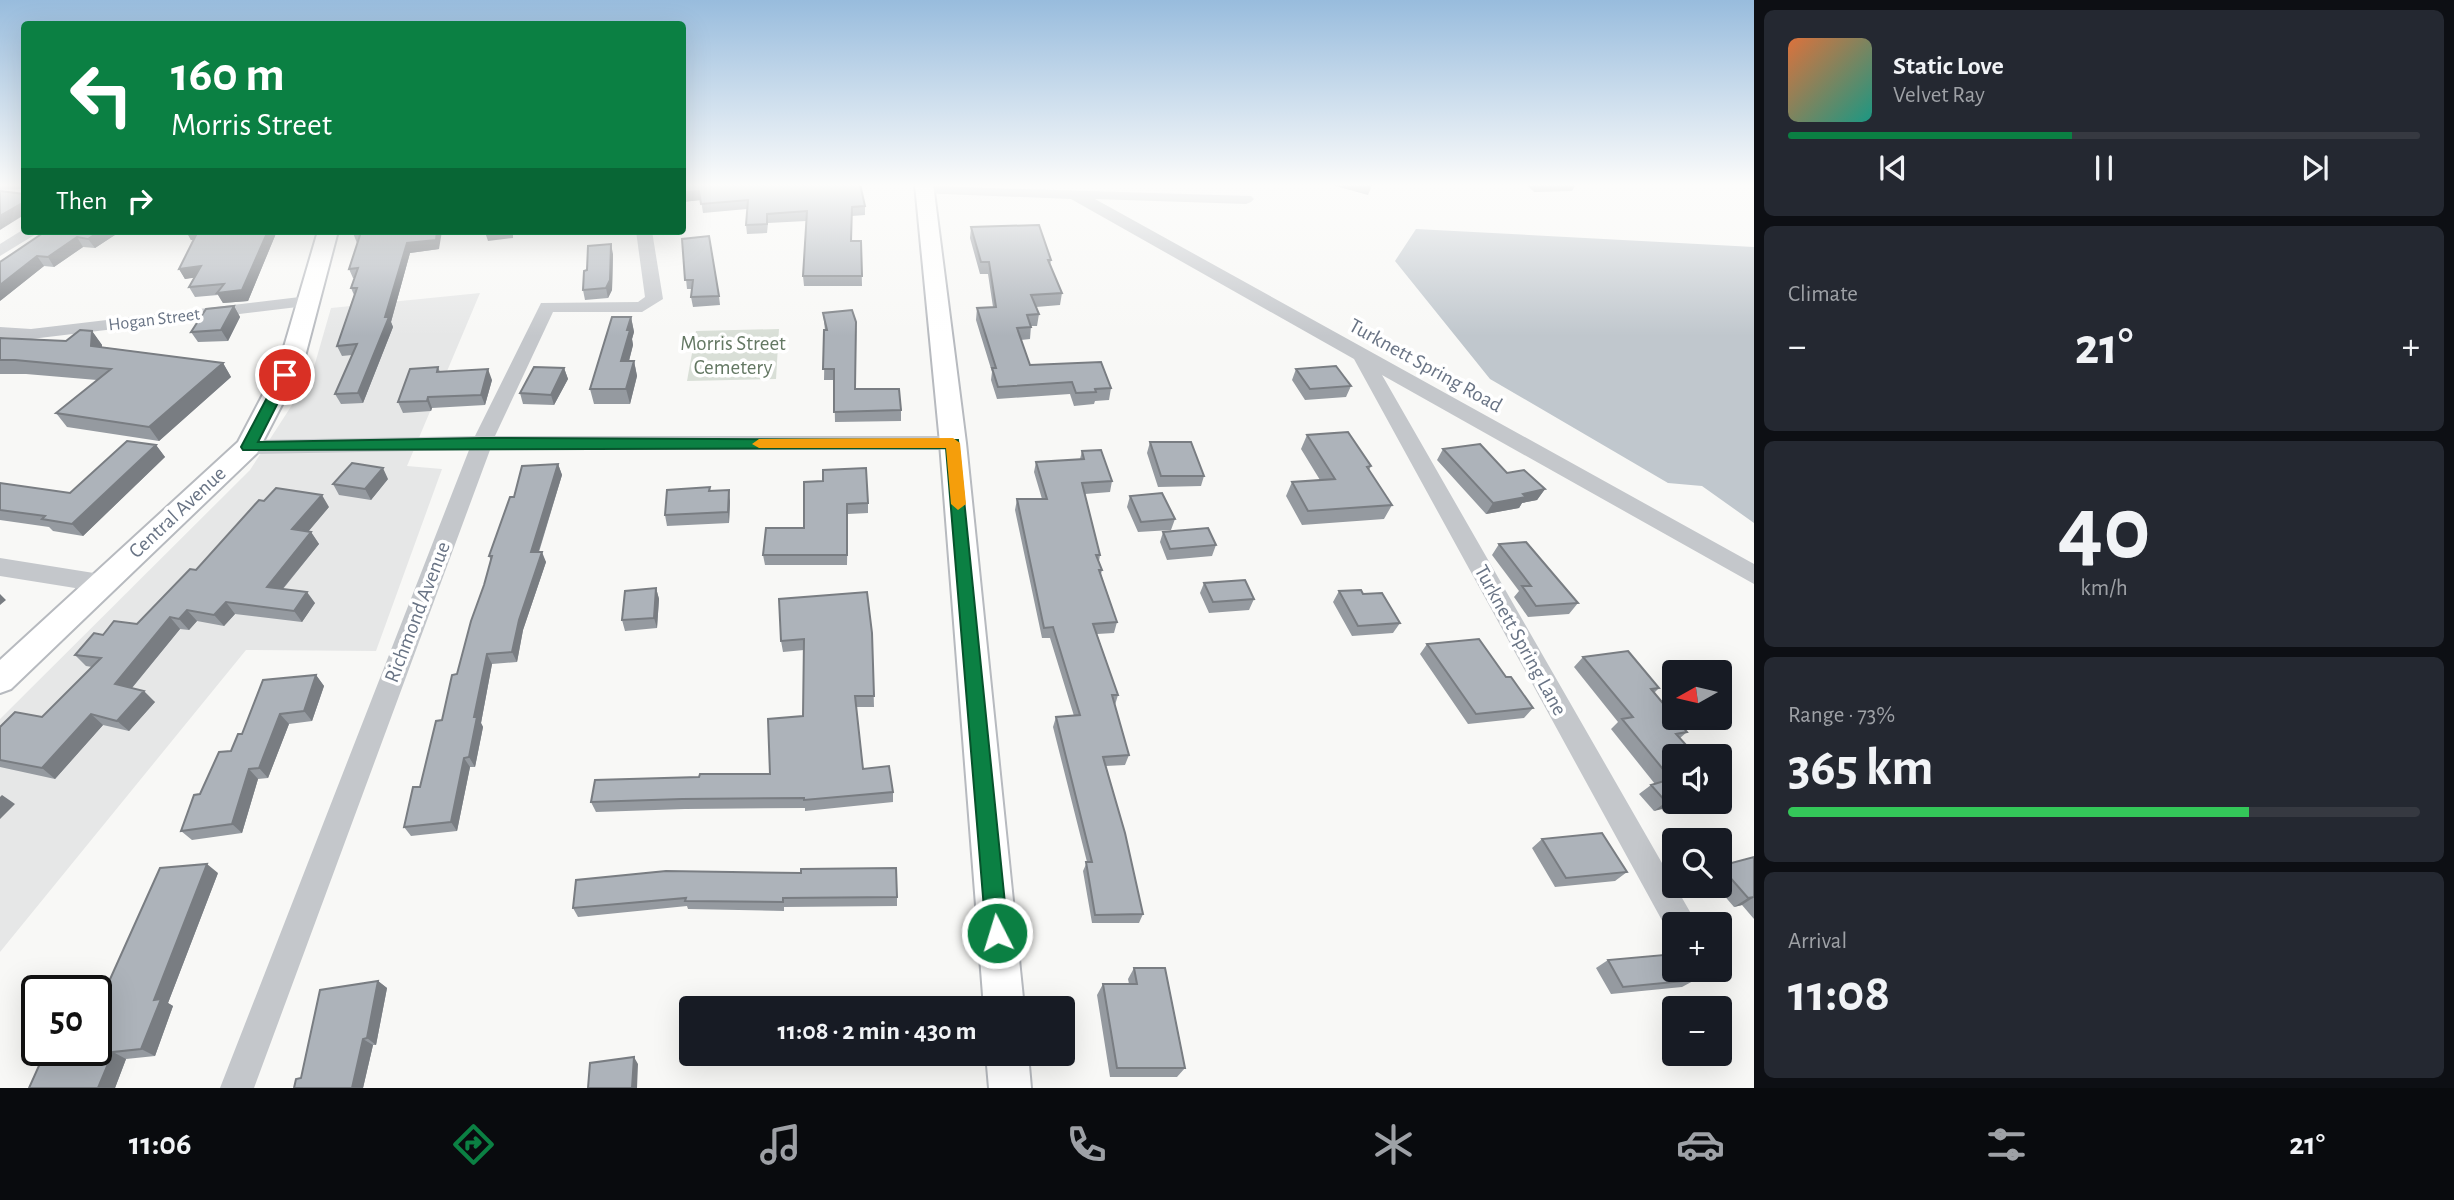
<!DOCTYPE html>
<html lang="en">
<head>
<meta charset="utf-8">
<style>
	body { margin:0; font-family:"Alegreya Sans",sans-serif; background:#242831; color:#f1f3f6; height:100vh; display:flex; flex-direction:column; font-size:26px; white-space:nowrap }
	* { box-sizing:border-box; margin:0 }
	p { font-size:23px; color:#9ea1a6 }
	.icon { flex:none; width:38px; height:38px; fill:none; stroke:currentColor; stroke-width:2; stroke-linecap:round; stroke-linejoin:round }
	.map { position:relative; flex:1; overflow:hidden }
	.details { display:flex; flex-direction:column; gap:10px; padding:10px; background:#0d0f14; width:700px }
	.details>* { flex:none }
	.guide { position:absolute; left:21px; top:21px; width:665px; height:214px; border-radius:7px; box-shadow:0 7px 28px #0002; background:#0b8043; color:#fff; overflow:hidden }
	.needle { width:46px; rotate:262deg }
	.buttons { position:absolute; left:1662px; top:660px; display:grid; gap:14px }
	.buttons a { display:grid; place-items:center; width:70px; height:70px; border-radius:7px; background:#171b24; box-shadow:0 7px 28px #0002; font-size:35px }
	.speed { position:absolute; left:21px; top:975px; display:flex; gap:14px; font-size:35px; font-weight:700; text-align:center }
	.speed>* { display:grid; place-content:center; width:91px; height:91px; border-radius:50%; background:#171b24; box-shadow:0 7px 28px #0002; line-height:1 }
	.speed .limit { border:4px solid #111; border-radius:10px; background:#fff; color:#111 }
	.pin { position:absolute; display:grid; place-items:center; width:60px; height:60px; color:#fff; margin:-30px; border:4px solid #fff; border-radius:50%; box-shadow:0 2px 7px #0007 }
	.me { position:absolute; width:77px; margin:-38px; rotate:355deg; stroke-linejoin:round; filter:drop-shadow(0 0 5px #0008) }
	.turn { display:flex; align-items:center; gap:24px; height:147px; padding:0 35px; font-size:32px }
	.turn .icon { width:91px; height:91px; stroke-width:2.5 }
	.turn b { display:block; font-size:49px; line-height:60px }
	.then { display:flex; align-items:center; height:66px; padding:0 35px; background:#0003; gap:14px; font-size:26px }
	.big { font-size:52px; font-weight:700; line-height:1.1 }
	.details .tile { flex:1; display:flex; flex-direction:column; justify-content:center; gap:10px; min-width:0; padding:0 24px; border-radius:10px; background:#242831 }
	.details .dial { align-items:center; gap:0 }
	.dial b { font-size:91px; line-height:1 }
	.song { display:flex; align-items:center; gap:21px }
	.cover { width:84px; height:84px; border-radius:10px; background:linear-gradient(135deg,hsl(20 70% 55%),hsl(170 70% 35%)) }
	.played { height:7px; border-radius:4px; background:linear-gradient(90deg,#0b8043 45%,#363941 45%) }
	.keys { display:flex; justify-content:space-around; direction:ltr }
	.heat { display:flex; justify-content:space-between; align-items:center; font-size:38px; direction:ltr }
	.charge { height:10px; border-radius:5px; background:linear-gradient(90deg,#34c759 73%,#363941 0) }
	.trip { position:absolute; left:679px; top:996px; width:396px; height:70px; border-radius:7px; background:#171b24; box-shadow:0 7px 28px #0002; font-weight:700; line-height:70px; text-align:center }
	.dock { display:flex; height:112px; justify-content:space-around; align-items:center; background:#090b0e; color:#9ea1a6 }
	.dock .icon { width:49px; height:49px }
	.dock .active { color:#0b8043 }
	.dock b { font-size:32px; color:#f1f3f6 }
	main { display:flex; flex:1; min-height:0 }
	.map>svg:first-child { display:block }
	.built { fill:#e6e7e7 }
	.green { fill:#d9dfd7 }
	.water { fill:#c0c7cd }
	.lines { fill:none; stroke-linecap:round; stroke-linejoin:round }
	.major-casing { stroke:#b7babf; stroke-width:4 }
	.minor { fill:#c4c7cb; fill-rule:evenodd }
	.major { fill:#fff; fill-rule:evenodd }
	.wall { fill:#959aa0 }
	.shaded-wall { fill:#797d82 }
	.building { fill:#adb3ba; stroke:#797d82; stroke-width:2 }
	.route { fill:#0b8043; stroke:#07532c; stroke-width:2 }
	.slow { fill:#f59e0b }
	.labels { text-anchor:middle; stroke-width:7; stroke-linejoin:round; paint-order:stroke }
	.far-street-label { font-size:18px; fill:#697485; stroke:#fff }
	.park-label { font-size:21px; fill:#647863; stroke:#fff }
	.street-label { font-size:21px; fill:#697485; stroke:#fff }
</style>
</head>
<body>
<main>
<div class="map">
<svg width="1754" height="1088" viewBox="0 0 1754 1088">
	<rect width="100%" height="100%" fill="#f8f8f6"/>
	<path class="built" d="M480 293 407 466 442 469 376 651 246 650 0 952V719L250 470 312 374 331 308Z"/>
	<path class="green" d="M779 329 776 379 687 381 696 331Z"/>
	<path class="water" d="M1416 229 1754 247V523L1702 486 1668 483 1490 379 1395 261Z"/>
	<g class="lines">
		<defs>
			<path id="major" d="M915 184H933L966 443 1024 1008H984L940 443Z
				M318 231H338L303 364 257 453 11 689 0 693V660L238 442 279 364Z
				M986 1054H1028L1031 1088H989Z"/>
		</defs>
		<use href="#major" class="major-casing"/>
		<path class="minor" d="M0 184H24V189L0 190Z
			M924 186 1251 196 1254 199 1251 202 1246 204 1095 199 1754 564V584L1382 375 1697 924H1675V937L1670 935 1354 359 1071 199 919 193 917 190 919 187Z
			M24 229 41 231 0 256V244Z
			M636 231H652L663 299 642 312H553L495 436H953L960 438 963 443 960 448 953 450H490L254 1088H220L469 450 248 454 241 452 238 447 241 442 248 440 475 436 541 303 638 302 645 297Z
			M308 296 314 297 317 301 314 305 31 339 0 337V327L31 329Z
			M0 558 100 574 108 577 112 583 108 589 100 592 0 576Z"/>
		<use href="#major" class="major"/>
	</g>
	<path class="wall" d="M682 184 865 206V215L852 216 851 241H861L862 286H804L803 276 806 221 768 223 767 233 747 234 746 225 747 209 703 213 701 200 682 202Z
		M1328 184H1371L1372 185 1368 195Z
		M1526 184H1576L1572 191 1534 192Z
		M971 227 1051 260 1050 265 1062 293 1060 305 1036 307 1039 314 1037 326H1031L1030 339 1021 340 1030 365 1111 388 1109 400 1095 401 1094 404 1074 406 1070 394 997 399 991 380 992 372 976 320 977 308 993 307 988 274H980L970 238Z
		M121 231 95 248 83 247 54 267 44 266 0 301 50 232Z
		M186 231H277L248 301 223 303 218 295 195 297 189 287 194 277 185 279 179 269 194 240H191Z
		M354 231 439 249 410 253 391 322 393 327 363 403 341 404 335 394 352 355 342 356 337 346 354 295 351 288 355 278H353L349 269 357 243 353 233Z
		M682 239 719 296 720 305 693 307 691 297 692 289H687Z
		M613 254 612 290 608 298 585 300 583 290 587 270Z
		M234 306 240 317 228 341 198 342 191 332Z
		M823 313 855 389 901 410V421L835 422 834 380H824L825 330Z
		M631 317 634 332 632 339 633 345 629 361H634L637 376 630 404H594L590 389Z
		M92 331 102 345V347L223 363 231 377 159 441 67 427 56 413 97 380 26 374H0V338L66 341Z
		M438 367 440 372 492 380 485 405 432 408 431 411 403 413 398 402Z
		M564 368 568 379 554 405 523 404 520 393Z
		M1296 369 1351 386 1346 397 1305 400 1292 380Z
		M1307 435 1371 466 1369 470 1392 505 1384 519 1302 525 1286 496 1292 482 1320 480 1301 449Z
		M1150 442 1204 476 1201 486 1158 487 1147 453Z
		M156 445 165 457 83 536 53 531 49 527 0 520V483L70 493Z
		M1443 449 1507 473 1545 489 1537 500 1522 503 1519 508 1486 514 1437 460Z
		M1082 451 1112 481 1110 492 1085 494 1100 555 1099 561 1102 570 1101 574 1117 622 1114 633 1097 634 1118 695 1115 705 1129 755 1125 765 1106 766 1143 914 1139 923H1092L1083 871 1087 862 1053 727 1056 717 1074 716 1050 638H1042L1015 510 1017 499H1042L1034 472 1036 462 1080 459Z
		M558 464 562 475 539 552 546 562 523 630 517 662 492 664 481 723 483 727 475 767H470L457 831 411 836 404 827 420 787 457 674 484 585 491 561 489 556 514 497Z
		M388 479 371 500 339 495 333 484Z
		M804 482 868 503V513L848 514 847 565H765L763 555 804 528Z
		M710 487V491L730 501 729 523 667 526 665 515Z
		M1130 496 1175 519 1171 530 1138 532 1127 507Z
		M329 507 308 532H311L319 544 283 589 315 603 302 622 235 614 224 626 197 621 189 630 180 629 132 688 155 702 129 731 103 725 55 779 0 767V727L42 717 92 667 86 666 75 655 103 635 137 624 196 570Z
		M1163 532 1216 545 1212 556 1167 560 1160 542Z
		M1499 544 1578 603 1569 614 1528 617 1514 597 1519 591 1492 555Z
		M1204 583 1254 599 1249 610 1209 613 1200 593Z
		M656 588 659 599 657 628 625 631 622 620Z
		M1339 591 1363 594 1400 623 1393 633 1352 636 1333 602Z
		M872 633 874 707H856L863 769 893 792V802L805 811V808L685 809 596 812 591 802 699 777 770 774 803 716 804 650 783 652 781 641Z
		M1427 644 1506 677 1533 708 1524 718 1468 724 1420 654Z
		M1583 657 1659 688 1654 693 1687 732 1680 738 1675 802 1654 811 1639 794 1651 785 1655 784 1611 729 1618 722 1574 667Z
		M316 675 324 686 312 721 289 724 268 778 258 779 242 833 192 840 181 831 200 794 242 734Z
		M1542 839 1627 872 1615 881 1555 887 1532 848Z
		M1754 857V919L1742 905 1734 907 1716 886H1720V866Z
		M218 873 168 1003 173 1006 155 1056 126 1059 115 1088H29L98 1006Z
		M576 880 897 897V906L784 907V911L688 909 687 906 578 917 573 908Z
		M1608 960 1695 980 1682 987 1611 994 1596 968Z
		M1134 968 1185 1068 1177 1077H1110L1097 995 1103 984H1129L1128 979Z
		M378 981 387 988 376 1045H373L363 1088H294Z
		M849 1054H898V1057L850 1063Z"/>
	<path class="shaded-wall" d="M699 191 701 200 682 202V192Z
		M24 202V215L0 230V216Z
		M100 231H121L95 248 88 239Z
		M186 231H202L205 238 191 240Z
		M268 231H277L248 301 223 303 217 293Z
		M437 231H442L439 249 410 253 391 322 393 327 363 403 358 393 385 317 407 243Z
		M490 231H513V238L488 241 485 232Z
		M77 237 83 247 54 267 48 257Z
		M611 244 613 254 612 290 608 298 606 288Z
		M37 256 44 266 0 301V285Z
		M201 266 207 276 185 279 179 269Z
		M234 306 240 317 228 341 221 330Z
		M631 317 634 332 632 339 633 345 625 376 621 361 627 330Z
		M92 331 102 345 101 360 91 346Z
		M634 361 637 376 630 404 626 389Z
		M223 363 231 377 159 441 149 427Z
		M564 368 568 379 554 405 551 395Z
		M488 369 492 380 485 405 481 395Z
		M428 397 432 408 431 411 427 401Z
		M156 445 165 457 83 536 72 524Z
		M558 464 562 475 535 563 531 552Z
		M383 468 388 479 371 500 365 489Z
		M1545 489 1537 500 1522 503 1519 508 1486 514 1493 503 1523 494Z
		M729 490 730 501 729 523 728 512Z
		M322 495 329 507 300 541 292 529Z
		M311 532 319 544 275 598 267 587Z
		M542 552 546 562 523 630 517 662 512 652 519 620Z
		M656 588 659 599 657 628 654 618Z
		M307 592 315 603 302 622 294 611Z
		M0 594 6 600 0 605Z
		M226 602 235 614 224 626 214 615Z
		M187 610 197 621 189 630 179 619Z
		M170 617 180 629 126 695 115 684Z
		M487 654 492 664 481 723 483 727 475 767 469 757 474 717Z
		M316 675 324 686 312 721 304 711Z
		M144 691 155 702 129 731 117 721Z
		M91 714 103 725 55 779 42 768Z
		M280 714 289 724 268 778 259 768Z
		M464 758 470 767 457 831 451 822Z
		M249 769 258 779 242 833 232 824Z
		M2 795 15 804 0 819V797Z
		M1675 800V802H1692L1654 811 1666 802Z
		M207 864 218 873 168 1003 173 1006 155 1056 141 1049 154 1000Z
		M1754 897 1742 905 1734 907 1748 898Z
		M378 981 387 988 376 1045 367 1038Z
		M363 1039 373 1045 363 1088H352Z
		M113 1052 126 1059 115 1088H98Z
		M634 1057 638 1064 637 1088H632Z"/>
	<path class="building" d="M682 184H860L865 206 852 207 851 241H861L862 276H803L807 211 767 214V224L746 225 748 200 701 204 699 191 682 192Z
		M0 191 24 194V202L0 216Z
		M1039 225 1051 260H1048L1062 293 1031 295 1039 314 1027 315 1031 327 1017 328 1030 365 1101 362 1111 388 1095 389 1096 392 1076 393 1072 382 998 387 992 368H996L977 308 996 307 989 262H981L971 227Z
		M46 231H49L50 232 53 231H100L88 239 77 237 48 257 37 256 0 285V262Z
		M198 231H268L242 290 217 293 224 284 189 287 201 266 179 269Z
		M354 231H437L436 240 407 243 385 317H389L358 393 335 394 357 344 337 346 357 288H351L358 268 349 269 361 232 353 233Z
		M709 236 719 296 691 297 693 280H685L682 239Z
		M611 244 610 280 606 288 583 290 584 271 587 270 588 246Z
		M234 306 221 330 191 332 206 309Z
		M852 310 856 322 855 389H899L901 410 834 412V369H823L824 330H827L823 313Z
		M612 317H631L627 330H630L621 361H634L626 389H590Z
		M80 330 92 331 91 346 223 363 149 427 56 413 111 369 15 360H0V338L66 341Z
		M1336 366 1351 386 1310 389 1296 369Z
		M438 367 437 372 488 369 481 395 428 397 427 401 398 402 410 369Z
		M534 367 564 368 551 395 520 393Z
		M1348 432 1371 466 1367 467 1392 505 1308 511 1292 482 1335 479 1307 435Z
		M127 441 156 445 72 524 42 519 45 516 0 510V483L70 493Z
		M1150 442H1191L1204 476H1161Z
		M1480 444 1507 473 1524 470 1545 489 1523 494 1526 497 1493 503 1443 449Z
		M1101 450 1112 481 1082 483 1100 555H1096L1102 570H1099L1117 622 1093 624 1118 695H1112L1129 755 1103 757 1125 833 1143 914 1095 915 1086 862H1092L1056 717 1080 715 1053 627 1044 628 1017 499H1047L1036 462 1084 459 1082 451Z
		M352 463 383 468 365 489 333 484Z
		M558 464 531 552H542L519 620 512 652 487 654 474 717H477L469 757 464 758 451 822 404 827 413 787H420L436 721 442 720 452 675 457 674 471 621 484 585 492 556H489L510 497H514L522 466Z
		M866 468 868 503 847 504V555H763L766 528H804V482L823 481V470Z
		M710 487 709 491 729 490 728 512 665 515 667 490Z
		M276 488 322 495 292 529 311 532 267 587 307 592 294 611 226 602 214 615 187 610 179 619 170 617 115 684 144 691 117 721 91 714 42 768 0 760V727L15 712 42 717 101 658 75 655 94 633 103 635 114 621 137 624 190 569 196 570 259 500 264 501Z
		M1162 493 1175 519 1141 522 1130 496Z
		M1208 528 1216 545 1170 549 1163 532Z
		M1526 542 1578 603 1536 606 1522 586H1531L1499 544Z
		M1245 580 1254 599 1213 602 1204 583Z
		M656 588 654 618 622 620 625 591Z
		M1361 590 1363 594 1382 593 1400 623 1358 626 1339 591Z
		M867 592 872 633 874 696H855L863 769 889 766 893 792 804 800V798L682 799 591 802 595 780 699 777 700 774H770L768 719 803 716 804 639 781 641 779 599Z
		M1479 639 1506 677H1511L1533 708 1476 714 1427 644Z
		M1628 651 1659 688 1651 689 1687 732 1676 734 1696 756H1675V800L1666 802 1651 785 1671 779 1622 719 1633 717 1583 657Z
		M316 675 304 711 280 714 259 768 249 769 232 824 181 831 194 795 200 794 219 752 231 751 238 734H242L263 680Z
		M1602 833 1627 872 1566 878 1542 839Z
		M1754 857V897L1748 898 1720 866Z
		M207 864 154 1000 161 999 141 1049 113 1052 98 1088H29L46 1050H96V1006H98L160 868Z
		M896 868 897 897 783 898V902L685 901 686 898 573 908 576 880 666 871 801 873V869Z
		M1675 954V970H1689L1695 980 1623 987 1608 960Z
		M1134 968H1165L1185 1068H1117L1103 984H1137Z
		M378 981 367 1038 363 1039 352 1088H294L296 1079 301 1078 320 990Z
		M892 1000 893 1008H846L845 1005Z
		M849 1054H874L849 1056Z
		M634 1057 632 1088H588L590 1063Z"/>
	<linearGradient id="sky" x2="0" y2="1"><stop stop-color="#98bcdd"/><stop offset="0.55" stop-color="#fcfcfb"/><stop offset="1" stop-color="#fcfcfb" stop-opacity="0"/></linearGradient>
	<rect width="1754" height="336" fill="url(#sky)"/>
	<path class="route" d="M285 371 292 375 258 442 482 438 958 440 1008 933 1005 941 997 944 990 941 986 933 946 448 243 450 241 447 279 375Z"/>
	<path class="slow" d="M953 438 960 443 966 504 958 510 951 504 946 448H759L752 444 759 439Z"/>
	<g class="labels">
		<g class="far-street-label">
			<text transform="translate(154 319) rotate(-7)" y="6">Hogan Street</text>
		</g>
		<g class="park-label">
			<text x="733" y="350">Morris Street<tspan x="733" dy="24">Cemetery</tspan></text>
		</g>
		<g class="street-label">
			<text transform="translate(1426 365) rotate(29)" y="7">Turknett Spring Road</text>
			<text transform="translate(177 512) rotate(-43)" y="7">Central Avenue</text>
			<text transform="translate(417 612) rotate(-69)" y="7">Richmond Avenue</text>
			<text transform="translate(1521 640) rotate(61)" y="7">Turknett Spring Lane</text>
		</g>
	</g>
</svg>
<div class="buttons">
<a><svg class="needle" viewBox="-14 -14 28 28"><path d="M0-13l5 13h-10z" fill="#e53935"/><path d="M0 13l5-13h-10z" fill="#9ea1a6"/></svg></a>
<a><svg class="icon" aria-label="sound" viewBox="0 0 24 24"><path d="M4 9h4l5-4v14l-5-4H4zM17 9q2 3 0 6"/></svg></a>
<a><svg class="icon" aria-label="search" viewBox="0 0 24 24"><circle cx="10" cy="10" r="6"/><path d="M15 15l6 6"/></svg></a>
<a>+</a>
<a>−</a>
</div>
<div class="speed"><div class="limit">50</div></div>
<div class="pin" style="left:285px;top:375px;background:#d93025"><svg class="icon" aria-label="arrive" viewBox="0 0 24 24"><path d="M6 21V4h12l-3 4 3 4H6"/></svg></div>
<svg class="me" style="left:997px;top:933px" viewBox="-20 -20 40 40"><circle r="17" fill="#0b8043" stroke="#fff" stroke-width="3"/><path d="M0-11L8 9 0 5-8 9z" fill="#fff"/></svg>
<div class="trip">11:08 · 2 min · 430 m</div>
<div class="guide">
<div class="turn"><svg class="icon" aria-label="left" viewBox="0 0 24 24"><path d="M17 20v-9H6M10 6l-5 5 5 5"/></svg><div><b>160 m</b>Morris Street</div></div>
<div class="then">Then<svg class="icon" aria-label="right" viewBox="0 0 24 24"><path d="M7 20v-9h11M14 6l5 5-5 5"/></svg></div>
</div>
</div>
<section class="details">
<div class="tile">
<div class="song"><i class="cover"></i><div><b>Static Love</b><p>Velvet Ray</p></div></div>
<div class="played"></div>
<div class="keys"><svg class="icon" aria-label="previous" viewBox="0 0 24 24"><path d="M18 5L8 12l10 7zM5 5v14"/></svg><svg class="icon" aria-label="pause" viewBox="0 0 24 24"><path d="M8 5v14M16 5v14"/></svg><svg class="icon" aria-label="next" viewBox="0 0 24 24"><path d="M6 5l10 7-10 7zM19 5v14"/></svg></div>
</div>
<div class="tile"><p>Climate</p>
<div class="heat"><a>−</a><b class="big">21°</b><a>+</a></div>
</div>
<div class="tile dial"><b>40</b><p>km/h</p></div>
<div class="tile"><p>Range · 73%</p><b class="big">365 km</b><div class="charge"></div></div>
<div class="tile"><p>Arrival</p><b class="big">11:08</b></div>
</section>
</main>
<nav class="dock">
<b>11:06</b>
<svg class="icon active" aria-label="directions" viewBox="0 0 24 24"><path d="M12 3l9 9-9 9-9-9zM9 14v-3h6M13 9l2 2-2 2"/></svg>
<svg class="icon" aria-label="music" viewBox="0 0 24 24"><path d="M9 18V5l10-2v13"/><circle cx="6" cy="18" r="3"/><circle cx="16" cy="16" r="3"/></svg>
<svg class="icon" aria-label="phone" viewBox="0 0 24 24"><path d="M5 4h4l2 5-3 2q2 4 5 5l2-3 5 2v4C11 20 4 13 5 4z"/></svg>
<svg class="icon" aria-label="climate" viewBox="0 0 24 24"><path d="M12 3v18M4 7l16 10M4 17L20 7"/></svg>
<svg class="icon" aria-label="car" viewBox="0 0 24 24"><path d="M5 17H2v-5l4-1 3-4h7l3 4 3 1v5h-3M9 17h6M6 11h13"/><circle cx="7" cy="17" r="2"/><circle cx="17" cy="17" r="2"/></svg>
<svg class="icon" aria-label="filters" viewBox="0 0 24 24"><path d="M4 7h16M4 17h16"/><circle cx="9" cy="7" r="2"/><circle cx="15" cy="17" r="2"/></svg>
<b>21°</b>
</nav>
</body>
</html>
